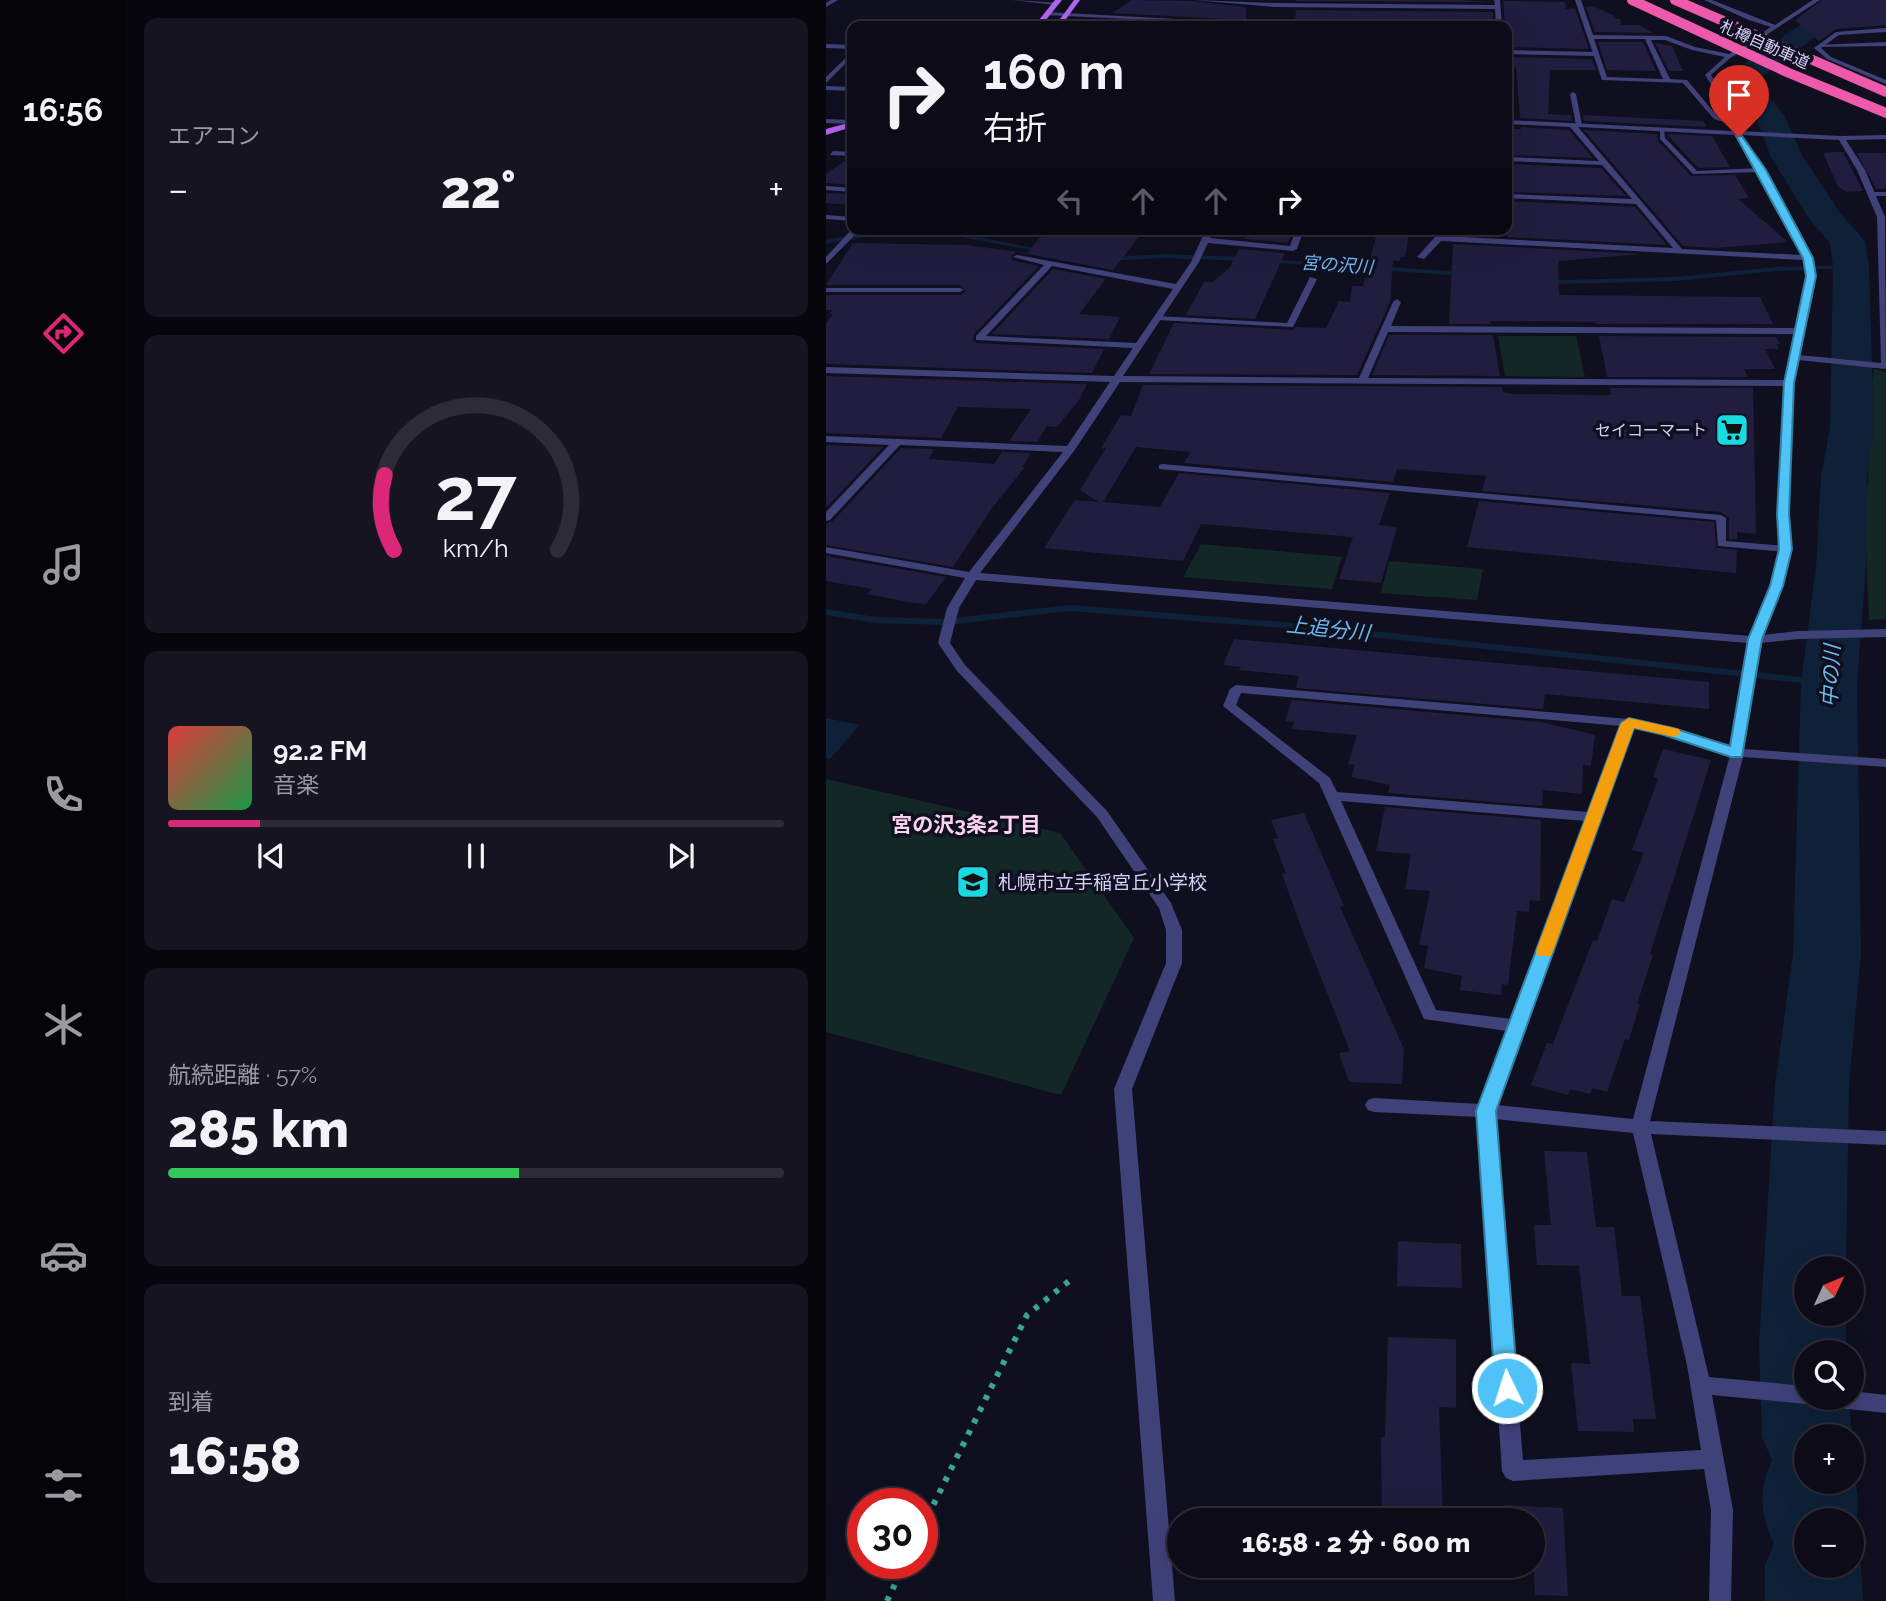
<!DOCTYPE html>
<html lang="ja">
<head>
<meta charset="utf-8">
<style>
	body { margin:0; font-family:Raleway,"Noto Sans JP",sans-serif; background:#151420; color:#f1f3f6; height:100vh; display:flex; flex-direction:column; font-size:26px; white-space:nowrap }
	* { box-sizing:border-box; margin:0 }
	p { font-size:23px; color:#9a9ba1 }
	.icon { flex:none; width:38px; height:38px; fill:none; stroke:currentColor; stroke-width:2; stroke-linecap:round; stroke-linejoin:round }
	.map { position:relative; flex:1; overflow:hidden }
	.panel { display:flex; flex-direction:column; gap:18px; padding:18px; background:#07060d; width:700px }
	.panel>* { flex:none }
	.guide { position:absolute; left:21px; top:21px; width:665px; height:214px; border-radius:14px; box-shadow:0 7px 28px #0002,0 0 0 2px #2c2b36; background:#0c0b17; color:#f1f3f6; overflow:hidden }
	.needle { width:46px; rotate:46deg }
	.tools { position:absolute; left:968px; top:1256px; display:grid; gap:14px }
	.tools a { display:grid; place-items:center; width:70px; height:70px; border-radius:50%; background:#0c0b17; box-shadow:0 7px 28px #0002,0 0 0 2px #2c2b36; font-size:35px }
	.speed { position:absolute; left:21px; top:1488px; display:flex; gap:14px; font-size:35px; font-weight:700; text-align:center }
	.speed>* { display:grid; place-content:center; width:91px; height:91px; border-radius:50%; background:#0c0b17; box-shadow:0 7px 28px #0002,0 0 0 2px #2c2b36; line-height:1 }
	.speed .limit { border:10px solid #d22; background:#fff; color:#111 }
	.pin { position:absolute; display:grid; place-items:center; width:60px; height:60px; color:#fff; margin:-72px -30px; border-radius:50% 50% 50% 0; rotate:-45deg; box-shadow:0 0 7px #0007 }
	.pin .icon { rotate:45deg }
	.me { position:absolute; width:77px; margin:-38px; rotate:356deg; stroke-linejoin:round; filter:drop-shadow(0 0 5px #0008) }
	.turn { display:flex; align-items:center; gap:24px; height:147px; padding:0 21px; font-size:32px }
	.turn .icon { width:91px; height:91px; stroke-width:2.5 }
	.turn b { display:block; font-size:49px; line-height:60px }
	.lanes { display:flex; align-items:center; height:66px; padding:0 21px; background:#0003; justify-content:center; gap:35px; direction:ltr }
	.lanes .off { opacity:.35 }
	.big { font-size:52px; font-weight:800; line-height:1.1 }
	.panel .widget { flex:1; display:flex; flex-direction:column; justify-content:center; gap:10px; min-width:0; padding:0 24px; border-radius:14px; background:#151420 }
	.panel .dial { align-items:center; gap:0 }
	.dial svg { height:182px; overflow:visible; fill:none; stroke:#2c2b36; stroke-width:7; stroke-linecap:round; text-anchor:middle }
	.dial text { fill:#f1f3f6; stroke:none }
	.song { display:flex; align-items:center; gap:21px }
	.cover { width:84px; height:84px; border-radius:10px; background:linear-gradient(135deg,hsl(0 70% 55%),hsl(140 70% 35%)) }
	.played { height:7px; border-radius:4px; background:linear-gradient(90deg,#db2777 15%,#2c2b36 15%) }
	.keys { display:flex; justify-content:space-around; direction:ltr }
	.heat { display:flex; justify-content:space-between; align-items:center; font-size:38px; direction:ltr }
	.charge { height:10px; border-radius:5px; background:linear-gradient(90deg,#34c759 57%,#2c2b36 0) }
	.trip { position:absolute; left:341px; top:1508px; width:378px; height:70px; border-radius:35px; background:#0c0b17; box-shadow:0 7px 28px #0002,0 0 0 2px #2c2b36; font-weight:800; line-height:70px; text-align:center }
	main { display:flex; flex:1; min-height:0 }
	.tab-bar { display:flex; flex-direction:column; width:126px; justify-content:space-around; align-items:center; background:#050409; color:#9a9ba1 }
	.tab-bar .icon { width:49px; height:49px }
	.tab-bar .active { color:#db2777 }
	.tab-bar b { font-size:32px; color:#f1f3f6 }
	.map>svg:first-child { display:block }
	.green { fill:#132826 }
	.water { fill:#0e2138 }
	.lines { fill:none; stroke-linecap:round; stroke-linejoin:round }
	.stream { fill:#0e2138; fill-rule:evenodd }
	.river { fill:#0e2138; fill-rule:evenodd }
	.building { fill:#211d3e }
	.path { stroke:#3aa597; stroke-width:6; stroke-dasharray:5 8; stroke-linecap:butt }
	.service { fill:#3f4179; fill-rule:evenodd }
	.minor { fill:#3f4179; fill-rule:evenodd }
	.primary { fill:#b164ee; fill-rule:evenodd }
	.motorway-bridge { stroke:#ed59ab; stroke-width:10 }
	.route { fill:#4fc3f7; stroke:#337fa1; stroke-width:2 }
	.slow { fill:#f59e0b }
	.labels { text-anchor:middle; stroke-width:7; stroke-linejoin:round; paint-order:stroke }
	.far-street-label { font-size:16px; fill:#d3d1fa; stroke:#100f1f }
	.far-poi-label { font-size:16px; fill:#d3d1fa; stroke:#100f1f; text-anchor:end }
	.far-water-label { font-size:18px; font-style:italic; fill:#6bbbef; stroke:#100f1f }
	.poi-label { font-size:19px; fill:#d3d1fa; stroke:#100f1f; text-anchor:start }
	.water-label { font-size:21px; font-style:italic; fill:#6bbbef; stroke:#100f1f }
	.neighbourhood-label { font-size:21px; font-weight:bold; fill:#fad3ef; stroke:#100f1f }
</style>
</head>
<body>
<main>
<nav class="tab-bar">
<b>16:56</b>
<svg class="icon active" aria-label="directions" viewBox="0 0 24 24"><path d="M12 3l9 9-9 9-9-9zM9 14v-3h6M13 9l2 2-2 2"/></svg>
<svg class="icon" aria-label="music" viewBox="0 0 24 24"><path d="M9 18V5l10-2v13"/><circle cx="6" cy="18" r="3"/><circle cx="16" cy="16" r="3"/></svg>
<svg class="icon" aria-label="phone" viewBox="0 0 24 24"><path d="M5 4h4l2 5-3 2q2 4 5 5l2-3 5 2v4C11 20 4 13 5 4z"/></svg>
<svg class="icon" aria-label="climate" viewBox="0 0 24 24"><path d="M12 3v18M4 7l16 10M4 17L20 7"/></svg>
<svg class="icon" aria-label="car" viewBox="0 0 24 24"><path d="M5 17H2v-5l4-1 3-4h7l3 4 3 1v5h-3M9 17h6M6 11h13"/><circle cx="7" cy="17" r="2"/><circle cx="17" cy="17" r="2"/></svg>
<svg class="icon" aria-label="filters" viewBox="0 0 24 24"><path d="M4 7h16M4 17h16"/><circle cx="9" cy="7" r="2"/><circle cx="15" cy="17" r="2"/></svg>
</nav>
<section class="panel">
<div class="widget"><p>エアコン</p>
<div class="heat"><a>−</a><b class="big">22°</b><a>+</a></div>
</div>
<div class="widget dial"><svg viewBox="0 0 100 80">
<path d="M14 69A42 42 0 1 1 86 69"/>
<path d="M14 69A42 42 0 0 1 10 36" stroke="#db2777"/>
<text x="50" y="56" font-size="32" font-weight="700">27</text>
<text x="50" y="72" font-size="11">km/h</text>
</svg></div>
<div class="widget">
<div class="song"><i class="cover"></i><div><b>92.2 FM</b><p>音楽</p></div></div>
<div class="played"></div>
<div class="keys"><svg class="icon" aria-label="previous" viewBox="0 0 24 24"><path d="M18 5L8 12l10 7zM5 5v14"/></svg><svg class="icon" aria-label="pause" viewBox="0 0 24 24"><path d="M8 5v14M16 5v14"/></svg><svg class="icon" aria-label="next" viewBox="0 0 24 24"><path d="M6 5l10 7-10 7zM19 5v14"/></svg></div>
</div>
<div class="widget"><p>航続距離 · 57%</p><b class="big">285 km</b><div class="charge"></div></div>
<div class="widget"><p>到着</p><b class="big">16:58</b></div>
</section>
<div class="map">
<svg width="1060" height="1601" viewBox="0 0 1060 1601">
	<rect width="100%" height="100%" fill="#100f1f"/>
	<path class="green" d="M672 336H750L759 377 679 376Z
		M1048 369 1060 372V619L1043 620 1038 499C1047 478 1039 443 1041 418 1042 402 1046 385 1048 369Z
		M375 544 516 557 506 589 357 577Z
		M563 561 657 569 651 600 555 593Z
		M0 779 234 833 308 938 235 1095 0 1032Z"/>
	<path class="water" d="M0 718 34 725 4 759 0 758Z"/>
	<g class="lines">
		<path class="stream" d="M59 229 120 230 221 251 218 253 120 234 59 233 0 244V240Z
			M338 254 420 257 423 259 420 261 338 258 283 261 280 259 283 257Z
			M440 259 637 272 640 274 637 276 438 262V260Z
			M1025 265 1027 266V268L950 271 850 281 737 284 716 280 719 278 737 280 850 277 950 267Z
			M244 605 481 624 1003 680 1008 683 1003 686 481 630 244 611 120 625 50 623 0 615V609L50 617 120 619Z"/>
		<path class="river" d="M1010 0H1038L937 76 941 94 959 117 977 157 1014 213 1039 241 1043 267 1048 428 1041 476 1040 567 1031 683 1035 954 1023 1085 1020 1269H980V1314H1020V1353H980V1398H1023L1026 1437V1439V1437H980V1482H1026V1473C1034 1493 1034 1517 1026 1537V1521H980V1566H1026V1542L1035 1566 1037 1601H939V1566L948 1544C934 1513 932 1492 946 1460L936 1437 933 1344 949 1085 967 954 975 683 990 567 995 476 1004 428 1007 267 1004 243 984 220 945 157 930 118 913 95 909 73 913 67Z"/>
	</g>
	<path class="building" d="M306 0 365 1 420 7V20L286 13Z
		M470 0H636L666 2 470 1Z
		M996 0H1060V25L1010 29 993 41 969 20Z
		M677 1 739 2 740 9 749 8 763 49 681 47Z
		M767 6 787 15 789 19H794L795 25H813L827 33 769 32 760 7Z
		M470 10 667 12V26H549L469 22Z
		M275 20 397 26H266Z
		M772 42H817L830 71 781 70Z
		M829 43 846 46 857 71H843Z
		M683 57 766 59 770 70H724L722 114 745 115 746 121 694 118 690 67H684Z
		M757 115 877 121 881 127 758 121Z
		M695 127 743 130 767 158 681 155V129H695Z
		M758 130 831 134 832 141 865 176 909 175 923 198 912 199 962 242 890 248 857 246Z
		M841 134 886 136 904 167 872 168Z
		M1006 152H1017L1037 191 1021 192 1012 187 997 153Z
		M1031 153H1060V189H1050Z
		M23 158H26V185L0 183V174Z
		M681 164 775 168 800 196 681 192Z
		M0 193 26 194V205L0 203Z
		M681 201 809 207 841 245 681 237Z
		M221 229 316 233 287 270 191 252 186 255V260L213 266 148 334 147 340 150 343 278 349 266 373 0 364V323L7 314H3L6 310H0V295H134L140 291 134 285H0L27 243 141 245 201 253Z
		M424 229 467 231 462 243 418 239Z
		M552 229H584L579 257H575L574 261 567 260 564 302 531 375 323 374 348 323 467 330 470 327 500 328 513 301 524 302 526 286H537Z
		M627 244 816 254 732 261 733 295 934 297 947 324H770V322L664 321 665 324H623Z
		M413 249 459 253 429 319 360 315 378 282H387L404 267Z
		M227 269 280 279 253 314 294 317 283 339 166 334Z
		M563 335H667L674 376 546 375Z
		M773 336 950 337 954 344H950L953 349H939L949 369H918L922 377H781Z
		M0 376 261 384 253 400 231 427 221 426 211 442 183 441 205 409 132 407 115 438 0 433Z
		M317 385 676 387 677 392 687 394 785 395 784 388H927L930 534 911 532V539H903V518L895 512 656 491 660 476 571 469 567 482 358 463 364 452 310 447 277 502 334 507 353 473 564 493 553 525 571 527 555 583 513 579 527 537 375 524 357 561 218 548 249 500 273 502 254 490 280 448H275L295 415 305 416Z
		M0 445 57 447 0 508Z
		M75 448 108 449 103 459 168 464 176 452 205 453 196 467H199L166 508 127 567 0 545V523L6 522Z
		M653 501 888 522 890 548 911 550 910 573 641 547Z
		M0 556 120 577 100 604 88 603 41 594 46 589 0 581Z
		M408 639 883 682V709L719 694 717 709 470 688 473 676 413 670 415 667 397 665Z
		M466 700 715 722 769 735 765 766 757 765 756 794 717 790 716 806 562 793 564 785 525 777 529 765 522 764 531 735 466 729 468 722 459 721Z
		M837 749 885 760 824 954 827 955 811 1004H814L803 1040 799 1039 781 1092 767 1088 764 1094 744 1089 742 1095 705 1085 721 1043 727 1044 767 940 771 941 786 899 798 902 818 853 806 850 832 779 827 777Z
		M559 807 715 820 714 901 704 900 703 912 691 911 682 985 676 984 675 995 634 990 636 976 598 968 602 946 593 945 604 891 579 889 585 854 550 851Z
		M478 813 518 906 514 907 578 1049 576 1084 523 1082 513 1053 524 1051 477 932 456 874 460 873 447 839 452 838 445 820Z
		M718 1151 761 1152 770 1227H788L796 1296H814L830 1419H807L808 1432 752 1431 745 1363 764 1364 753 1266 711 1265 708 1225H725Z
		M572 1241 635 1244 636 1288 571 1286Z
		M562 1337 630 1339V1408L613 1407 617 1521H556L555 1437H559Z
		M679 1505 737 1508 742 1596 709 1595 708 1572H681V1566H707V1521H680Z"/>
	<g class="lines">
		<path class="path" d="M96 1528 201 1315 243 1281
			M61 1601 79 1563"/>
		<path class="service" d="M1060 42V46L995 47 992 45Z
			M681 50 770 52 773 54 770 56 681 54Z
			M747 92 750 94 756 125 753 127 750 125 744 94Z
			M834 129H838L839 138 871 171 935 168 938 170 935 172 867 174 834 139Z
			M1060 192V196H1046L1043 194 1046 192Z
			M484 277 491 279 467 327 331 320 327 318 331 316 461 323Z
			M0 288H134L138 290 134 292H0Z
			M336 464 895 515 900 518V541L960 546 965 549 960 552 892 546 890 520 333 469V465Z"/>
		<path class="minor" d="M5 0H12L0 7V3Z
			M185 0 234 3 231 5Z
			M367 0 448 3 669 5 668 0H674L676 26H670L669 9 448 7Z
			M749 0H755L767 35 840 36 869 47 903 54 945 27 923 20 878 0H886L949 25 987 0H994L903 59 885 75 904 105 910 121 912 123 911 125 913 131 1015 136 1060 135V139L1020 140 1039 170 1059 217 1060 369 972 360 968 383 962 514 966 549 957 586 937 635 972 631 1060 629V637L972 639 935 643 918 749 1060 759V767L917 757 824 1121 1060 1131V1145L825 1134 883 1377 980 1386V1398H989L987 1402 980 1404 886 1395 907 1510 905 1601H883L885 1510 878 1469 687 1481 680 1478 676 1471 652 1117 548 1112 542 1110 539 1105 542 1100 548 1098 654 1104 681 1031 598 1019 493 783 397 706 404 689 410 685 803 719 847 728 905 747 922 643 150 580 133 608 124 643 139 665 281 811 345 903 356 930V963L306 1089 349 1601H327L288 1089 340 963V930L333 908 271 817 131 671 112 643 121 608 139 578 0 553V547L143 572 237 452 74 445 4 520 0 521V512L63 445 0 442V436L241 446 284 382 0 373V367L288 376 307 348 150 340V336L218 265 187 257 191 255 350 284 365 262 380 229H388L384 238 464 246 470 229H478L471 249 467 251 382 243 373 262 297 376 533 378 567 302 571 299 575 302 565 326 970 328 981 277 978 260 615 241 598 259 591 257 609 237 612 229H618V236L847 248 810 204 681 198V194L806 199 776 165 681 161V157L773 161 744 127 681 124V120L906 131 904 124 888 119 857 83 776 80ZM768 39H819L837 79 781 77ZM825 40H839L866 50 899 57 879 75 898 105 902 119 892 117 861 80 844 79ZM752 127 908 135 931 170 976 255 856 249ZM915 135 1013 140 1031 170 1051 217 1055 363 973 355C977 335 990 292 989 274 987 243 934 164 915 135ZM226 266 347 289 310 343 160 336ZM562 332 969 334 959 380 542 378ZM294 382 958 386 952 514 954 549 945 586 925 636 154 573 248 451ZM415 693 795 726 763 812 511 792 504 778 410 705ZM808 728 839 734 904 755 807 1119 671 1105ZM515 801 760 821 686 1019 610 1010ZM669 1119 807 1133 861 1365 875 1450 697 1460Z
			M221 12 443 24 446 26 219 15Z
			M32 19 115 24 118 26 30 22Z
			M1060 28V32L1013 35 995 48 1005 57 1060 80V84L1001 59 988 48 1010 32Z
			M0 44 26 45V49L0 48Z
			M26 52V57L0 83V77Z
			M0 86 26 87V91L0 90Z
			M0 119 26 120V124L0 123Z
			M7 151 26 152V156L4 155Z
			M0 186 26 188V192L0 190Z
			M0 215 26 217V221L0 219Z
			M26 229H35L0 264V257Z
			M1026 1391 1060 1395V1413L1004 1407 997 1405 994 1398H1026Z"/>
		<path class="primary" d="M229 0H236L215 26H208Z
			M248 0H254L235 26H229Z
			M26 122V127L0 135V129Z"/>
		<path class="motorway-bridge" d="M806 0 963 73 1060 113
			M849 0 1060 92"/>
	</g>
	<path class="route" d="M910 136H916L940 170 987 258 990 276 968 383 963 514 966 549 957 586 936 639 916 757H905L838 735 808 728 670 1111 692 1388 689 1396 681 1399 673 1396 669 1388 650 1111 795 723 803 718 847 728 904 746 922 639 944 586 953 549 951 514 958 383 980 276 977 258Z"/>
	<path class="slow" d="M803 718 853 729 855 733 848 737 808 728 727 951 725 956H712L710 951 795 723Z"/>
	<defs>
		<symbol id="supermarket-square" viewBox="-11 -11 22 22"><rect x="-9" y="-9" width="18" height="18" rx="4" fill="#18dae0" stroke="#100f1f"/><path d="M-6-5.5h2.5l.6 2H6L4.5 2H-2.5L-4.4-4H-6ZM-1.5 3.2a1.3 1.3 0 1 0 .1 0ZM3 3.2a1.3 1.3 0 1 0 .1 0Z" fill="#111"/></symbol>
		<symbol id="school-square" viewBox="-11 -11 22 22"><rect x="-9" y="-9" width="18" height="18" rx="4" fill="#18dae0" stroke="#100f1f"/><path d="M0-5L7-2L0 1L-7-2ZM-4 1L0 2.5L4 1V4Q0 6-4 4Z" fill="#111"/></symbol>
	</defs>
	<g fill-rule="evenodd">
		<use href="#supermarket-square" x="887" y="411" width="38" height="38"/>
		<use href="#school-square" x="128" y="863" width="38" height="38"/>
	</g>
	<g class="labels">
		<g class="far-street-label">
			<text transform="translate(939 44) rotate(24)" y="6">札樽自動車道</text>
		</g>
		<g class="far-poi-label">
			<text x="881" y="436">セイコーマート</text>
		</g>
		<g class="far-water-label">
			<text transform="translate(511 265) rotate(4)" y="6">宮の沢川</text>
		</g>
		<g class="poi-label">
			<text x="172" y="889">札幌市立手稲宮丘小学校</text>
		</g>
		<g class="water-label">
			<text transform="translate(502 629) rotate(6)" y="7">上追分川</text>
			<text transform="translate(1005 676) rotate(-87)" y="7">中の川</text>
		</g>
		<g class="neighbourhood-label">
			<text x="140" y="832">宮の沢3条2丁目</text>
		</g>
	</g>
</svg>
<div class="tools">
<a><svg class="needle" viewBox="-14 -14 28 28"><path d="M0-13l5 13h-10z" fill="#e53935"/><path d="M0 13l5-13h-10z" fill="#9a9ba1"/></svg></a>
<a><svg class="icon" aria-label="search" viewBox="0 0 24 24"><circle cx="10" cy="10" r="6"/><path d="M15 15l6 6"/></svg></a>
<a>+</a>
<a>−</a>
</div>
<div class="speed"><div class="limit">30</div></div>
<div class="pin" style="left:913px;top:137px;background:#d93025"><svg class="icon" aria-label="arrive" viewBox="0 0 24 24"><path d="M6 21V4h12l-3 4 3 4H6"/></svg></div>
<svg class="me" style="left:681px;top:1388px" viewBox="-20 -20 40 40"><circle r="17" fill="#4fc3f7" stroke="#fff" stroke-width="3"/><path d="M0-11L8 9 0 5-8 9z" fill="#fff"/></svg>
<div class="trip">16:58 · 2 分 · 600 m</div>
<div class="guide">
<div class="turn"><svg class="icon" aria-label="right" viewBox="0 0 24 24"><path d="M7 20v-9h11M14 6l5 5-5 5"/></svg><div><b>160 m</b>右折</div></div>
<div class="lanes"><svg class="icon off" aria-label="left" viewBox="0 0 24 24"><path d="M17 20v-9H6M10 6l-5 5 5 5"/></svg><svg class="icon off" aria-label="ahead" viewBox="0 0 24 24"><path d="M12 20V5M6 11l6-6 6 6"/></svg><svg class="icon off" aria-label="ahead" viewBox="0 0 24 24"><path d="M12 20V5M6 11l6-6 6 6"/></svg><svg class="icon" aria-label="right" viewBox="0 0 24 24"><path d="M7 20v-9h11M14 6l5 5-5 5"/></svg></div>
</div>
</div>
</main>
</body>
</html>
